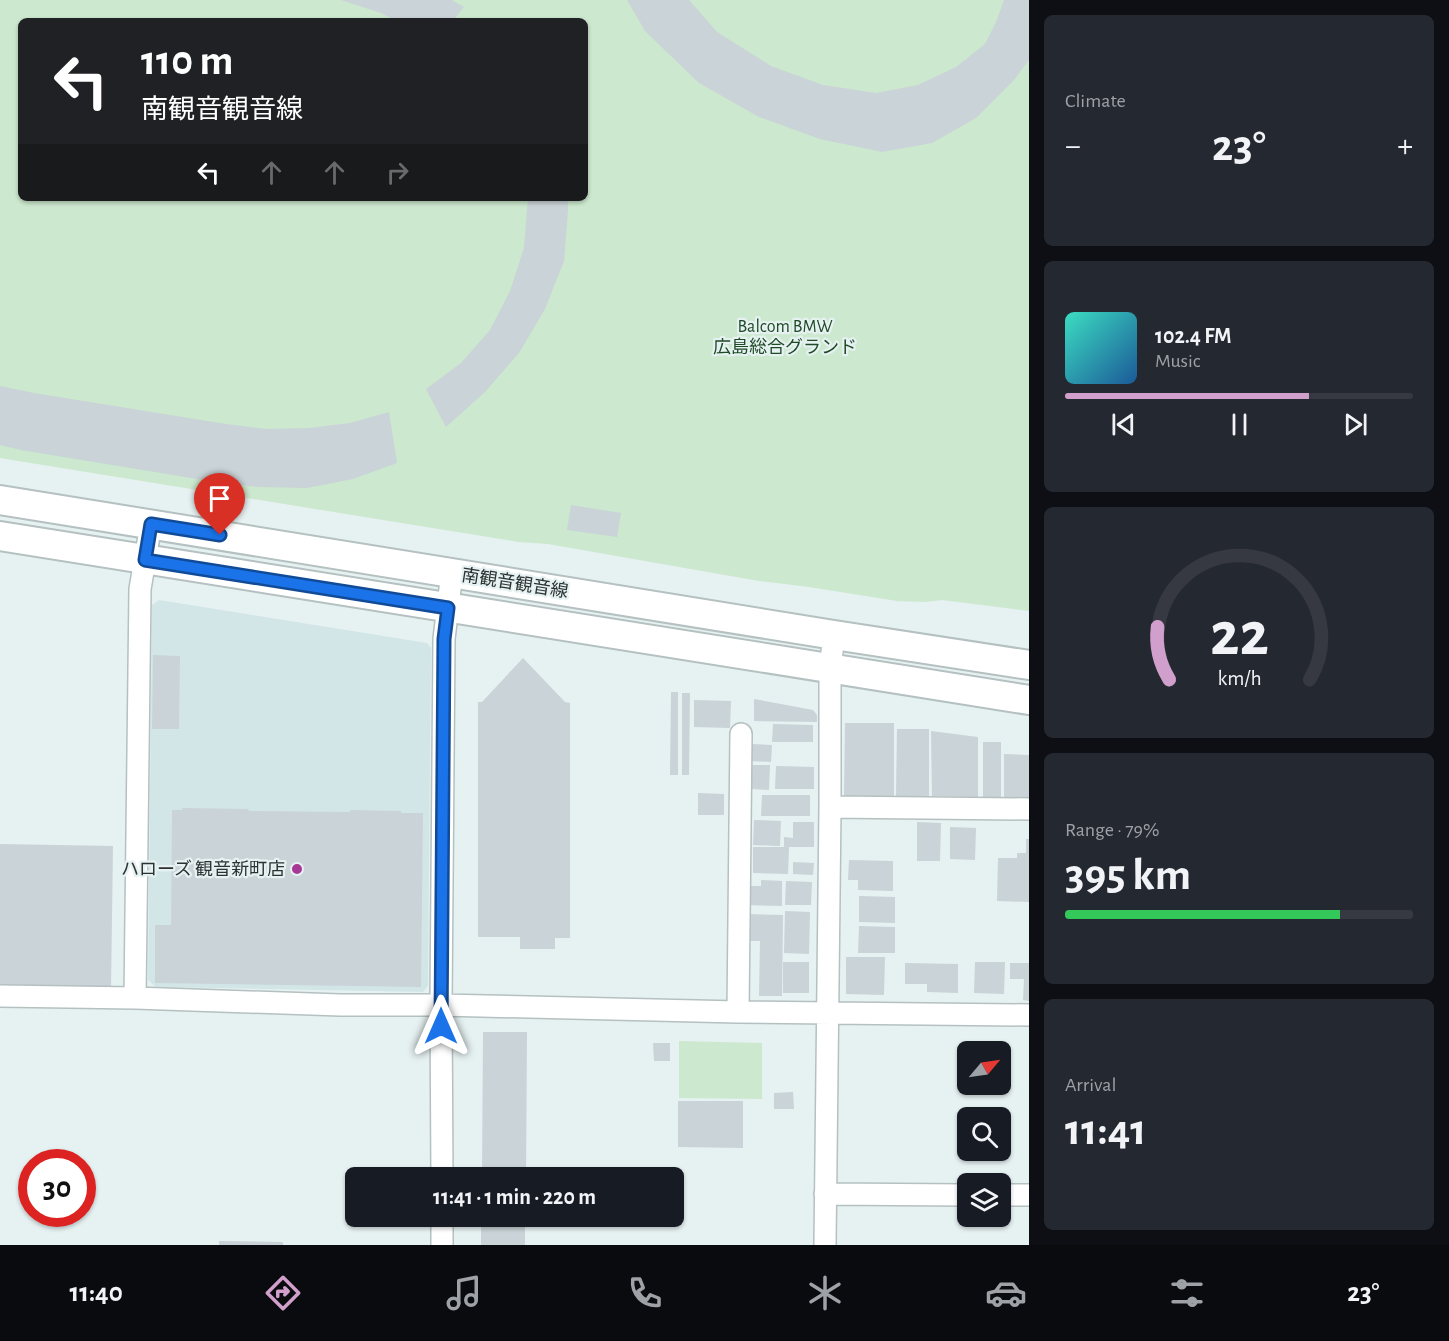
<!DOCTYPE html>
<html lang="en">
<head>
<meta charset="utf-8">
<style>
	body { margin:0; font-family:"Alegreya Sans","Noto Sans JP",sans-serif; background:#242831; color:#f1f3f6; height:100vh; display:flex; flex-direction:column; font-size:22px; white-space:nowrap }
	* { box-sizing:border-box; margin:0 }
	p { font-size:20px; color:#9ea1a6 }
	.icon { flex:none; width:33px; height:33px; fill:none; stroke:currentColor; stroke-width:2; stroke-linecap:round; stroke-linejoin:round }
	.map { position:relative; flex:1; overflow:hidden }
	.details { display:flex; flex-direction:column; gap:15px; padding:15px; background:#0d0f14; width:420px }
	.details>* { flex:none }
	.banner { position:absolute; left:18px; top:18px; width:570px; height:183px; border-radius:9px; box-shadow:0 2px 4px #0004; background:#202124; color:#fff; overflow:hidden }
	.needle { width:39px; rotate:61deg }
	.controls { position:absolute; left:957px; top:1041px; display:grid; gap:12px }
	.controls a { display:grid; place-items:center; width:54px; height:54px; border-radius:9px; background:#171b24; box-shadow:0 2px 4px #0004; font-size:30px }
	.speed { position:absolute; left:18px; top:1149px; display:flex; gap:12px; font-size:30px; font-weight:700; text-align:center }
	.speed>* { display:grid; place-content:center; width:78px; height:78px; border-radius:50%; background:#171b24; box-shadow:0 2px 4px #0004; line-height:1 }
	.speed .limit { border:9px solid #d22; background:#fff; color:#111 }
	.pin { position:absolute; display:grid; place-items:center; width:51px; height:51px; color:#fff; margin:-62px -26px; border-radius:50% 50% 50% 0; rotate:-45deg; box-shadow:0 0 6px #0007 }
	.pin .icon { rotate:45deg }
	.me { position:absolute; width:66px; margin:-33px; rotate:0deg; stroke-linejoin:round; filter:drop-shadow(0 0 4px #0008) }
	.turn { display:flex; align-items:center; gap:21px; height:126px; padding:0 24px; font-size:27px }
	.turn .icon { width:78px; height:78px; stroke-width:2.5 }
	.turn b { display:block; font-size:42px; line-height:51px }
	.lanes { display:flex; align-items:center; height:57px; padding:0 24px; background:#0003; justify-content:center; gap:30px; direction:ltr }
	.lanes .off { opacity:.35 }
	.big { font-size:45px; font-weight:700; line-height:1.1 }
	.details .widget { flex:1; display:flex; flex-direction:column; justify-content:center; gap:9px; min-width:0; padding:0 21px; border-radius:9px; background:#242831 }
	.details .dial { align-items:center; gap:0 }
	.dial svg { height:156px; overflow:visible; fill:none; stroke:#363941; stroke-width:7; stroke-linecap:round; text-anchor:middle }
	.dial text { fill:#f1f3f6; stroke:none }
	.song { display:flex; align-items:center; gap:18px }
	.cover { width:72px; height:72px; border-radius:9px; background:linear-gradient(135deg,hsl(170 70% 55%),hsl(210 70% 35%)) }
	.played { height:6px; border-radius:3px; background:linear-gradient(90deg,#d09fcb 70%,#363941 70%) }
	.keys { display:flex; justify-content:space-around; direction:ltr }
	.heat { display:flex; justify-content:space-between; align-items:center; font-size:33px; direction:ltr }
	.charge { height:9px; border-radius:4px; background:linear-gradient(90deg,#34c759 79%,#363941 0) }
	.trip { position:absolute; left:345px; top:1167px; width:339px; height:60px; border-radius:9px; background:#171b24; box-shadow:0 2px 4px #0004; font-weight:700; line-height:60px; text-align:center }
	.dock { display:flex; height:96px; justify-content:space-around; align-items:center; background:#090b0e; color:#9ea1a6 }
	.dock .icon { width:42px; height:42px }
	.dock .active { color:#d09fcb }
	.dock b { font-size:27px; color:#f1f3f6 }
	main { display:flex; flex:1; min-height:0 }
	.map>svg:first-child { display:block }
	.built { fill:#d3e6e7 }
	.green { fill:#cce8ce; fill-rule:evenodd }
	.building { fill:#cad3d7 }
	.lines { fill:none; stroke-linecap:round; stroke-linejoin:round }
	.street-casing { stroke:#b5c0c0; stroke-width:24 }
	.secondary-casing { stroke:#b5c0c0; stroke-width:32 }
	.street { stroke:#fff; stroke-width:21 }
	.secondary { stroke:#fff; stroke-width:28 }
	.route-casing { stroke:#114b97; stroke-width:15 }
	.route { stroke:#1a73e8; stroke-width:10 }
	.poi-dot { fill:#a73896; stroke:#e6f1f2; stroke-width:2 }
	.labels { text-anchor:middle; stroke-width:4.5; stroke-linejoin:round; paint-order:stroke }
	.park-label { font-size:18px; fill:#1f4a26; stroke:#e6f1f2 }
	.street-label { font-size:18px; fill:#2c3131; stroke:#e6f1f2 }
	.poi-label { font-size:18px; fill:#2c3131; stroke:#e6f1f2; text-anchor:end }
</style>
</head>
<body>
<main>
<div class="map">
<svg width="1029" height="1245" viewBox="0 0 1029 1245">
	<rect width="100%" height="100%" fill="#e6f1f2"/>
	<path class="built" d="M159 600 427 643 431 648 428 986 423 992 156 987 148 980 152 605Z"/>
	<path class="green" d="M0 0H1029V611L942 600 925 602 897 601 809 587 759 581 548 544 519 542 0 458ZM21 21H585V198H21Z
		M679 1041 762 1043V1099L679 1098Z"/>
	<path class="building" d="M341 0H452L464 7 453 21H397L381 13Z
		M627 0H689L717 32 771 66 823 85 876 93 918 85 956 67 985 44 996 22 1004 0H1029V60L1014 80 976 118 932 143 882 152 820 139 759 117 699 83 645 31Z
		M528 198H568V210L564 261 545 309 519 353 485 392 446 427 426 389 461 363 490 330 510 291 524 248Z
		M0 386 34 393 226 424 266 429 309 428 350 423 389 412 397 463 353 479 307 488 259 487 209 481 21 450 0 445Z
		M571 505 621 513 617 537 567 530Z
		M153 655 180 656 179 729H152Z
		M523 658 565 702 570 703V938H555V949H520V937H478V702H482Z
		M671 692H678V775H670Z
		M682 693H690L689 775H682Z
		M754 699 813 710 817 715V722L754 721Z
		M694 700 731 701 730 728 694 727Z
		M845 723H894V796H844Z
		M773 724 813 725V742H772Z
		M897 729H929V797L896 796Z
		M931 731 978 737V797L932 796Z
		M983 742H1001V798H983Z
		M751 744 772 745 771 762 750 761Z
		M1004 754 1029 755V797H1004Z
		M751 765H770L769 790 751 789Z
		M776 766 814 767V789H775Z
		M698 793 724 794V815H698Z
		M762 795H810V816H761Z
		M182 808 248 809 249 811 350 812V810L401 811V813H423L421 987 155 983V925H171L172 810H182Z
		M754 820 781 821 780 846 753 845Z
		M793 822H814V847H789L788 874 753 873V847H784V837L793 838Z
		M917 822 941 823 940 861H917Z
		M950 827 976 828 975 860 950 859Z
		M1026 839H1029V902L997 901 998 858H1017V853H1026Z
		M0 844 113 846 111 988 0 986Z
		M849 860 893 861V891L858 890V880H848Z
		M793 862 814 863 813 875 793 874Z
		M761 880 782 881V906L746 905 747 886H761Z
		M786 881 812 882 811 905H785Z
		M859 896 895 897V923L859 922Z
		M785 911 810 912 809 954 784 953Z
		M748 914 783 915 782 996H759L760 941H747Z
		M859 926 895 927V953H858Z
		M846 957H885L884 995 846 994Z
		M783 962H809V993H783Z
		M975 962H1005L1004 994 974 993Z
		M905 963 958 964V993L927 992V984H905Z
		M1010 963H1029V1001L1023 1000 1024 979H1010Z
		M483 1032H527L526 1178H482Z
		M653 1043H670V1061H654Z
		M793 1092 794 1109H774V1093Z
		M678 1101H743V1148L678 1147Z
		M481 1216H525V1245H481Z
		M219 1241 283 1242V1245H219Z"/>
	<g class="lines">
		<defs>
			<path id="street" d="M830 807 1029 809
				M0 996 135 998 340 1005H441L738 1012 1029 1015
				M135 998 140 589 151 524
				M738 1012 741 734
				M442 1178 441 1005 444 639 452 572
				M825 1194 968 1195
				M1000 1195H1029
				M442 1216V1245
				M825 1245 830 807V669L834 635"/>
			<path id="secondary" d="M0 500 834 635 1029 665
				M0 536 1029 700"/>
		</defs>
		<use href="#street" class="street-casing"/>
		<use href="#secondary" class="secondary-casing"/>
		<use href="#street" class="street"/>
		<use href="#secondary" class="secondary"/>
	</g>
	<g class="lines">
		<defs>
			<path id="route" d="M220 535 151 524 145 560 448 608 444 639 441 1026"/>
		</defs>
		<use href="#route" class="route-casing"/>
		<use href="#route" class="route"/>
	</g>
	<circle class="poi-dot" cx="297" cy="869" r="6"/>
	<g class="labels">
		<g class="park-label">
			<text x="785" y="332">Balcom BMW<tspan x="785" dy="21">広島総合グランド</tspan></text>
		</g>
		<g class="street-label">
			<text transform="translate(515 583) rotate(9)" y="6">南観音観音線</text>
		</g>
		<g class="poi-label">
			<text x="285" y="875">ハローズ 観音新町店</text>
		</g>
	</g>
</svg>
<div class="controls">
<a><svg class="needle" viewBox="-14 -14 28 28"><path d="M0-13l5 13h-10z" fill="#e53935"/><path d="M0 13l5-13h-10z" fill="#9ea1a6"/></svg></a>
<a><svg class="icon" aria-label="search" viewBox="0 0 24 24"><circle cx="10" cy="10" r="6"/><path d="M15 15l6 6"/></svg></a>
<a><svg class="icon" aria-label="layers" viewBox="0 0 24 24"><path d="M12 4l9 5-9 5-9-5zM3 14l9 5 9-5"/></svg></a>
</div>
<div class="speed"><div class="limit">30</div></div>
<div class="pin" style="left:220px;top:535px;background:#d93025"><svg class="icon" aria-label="arrive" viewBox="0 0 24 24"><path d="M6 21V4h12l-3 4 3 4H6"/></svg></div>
<svg class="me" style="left:441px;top:1026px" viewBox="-20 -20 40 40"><path d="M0-17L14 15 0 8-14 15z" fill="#1a73e8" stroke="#fff" stroke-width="4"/></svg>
<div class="trip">11:41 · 1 min · 220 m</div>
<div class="banner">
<div class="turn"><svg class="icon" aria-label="left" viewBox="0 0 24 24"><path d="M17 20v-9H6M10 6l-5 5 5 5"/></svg><div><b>110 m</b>南観音観音線</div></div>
<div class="lanes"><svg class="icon" aria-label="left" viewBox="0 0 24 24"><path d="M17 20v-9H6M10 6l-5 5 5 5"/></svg><svg class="icon off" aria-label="ahead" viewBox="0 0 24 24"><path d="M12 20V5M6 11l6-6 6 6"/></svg><svg class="icon off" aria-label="ahead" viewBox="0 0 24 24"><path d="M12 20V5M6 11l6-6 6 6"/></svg><svg class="icon off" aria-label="right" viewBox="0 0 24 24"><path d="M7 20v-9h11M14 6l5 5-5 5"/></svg></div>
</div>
</div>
<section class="details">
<div class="widget"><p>Climate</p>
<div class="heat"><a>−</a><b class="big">23°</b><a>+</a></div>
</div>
<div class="widget">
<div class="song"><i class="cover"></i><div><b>102.4 FM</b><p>Music</p></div></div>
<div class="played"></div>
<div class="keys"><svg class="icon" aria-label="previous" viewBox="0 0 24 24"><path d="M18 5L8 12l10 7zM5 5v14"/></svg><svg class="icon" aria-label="pause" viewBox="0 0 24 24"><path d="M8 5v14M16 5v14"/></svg><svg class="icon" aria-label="next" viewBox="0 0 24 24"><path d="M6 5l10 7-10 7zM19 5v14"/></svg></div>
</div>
<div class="widget dial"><svg viewBox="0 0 100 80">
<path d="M14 69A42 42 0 1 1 86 69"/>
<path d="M14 69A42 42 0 0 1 8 42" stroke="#d09fcb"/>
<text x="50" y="56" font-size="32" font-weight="700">22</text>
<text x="50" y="72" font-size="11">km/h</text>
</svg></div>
<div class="widget"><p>Range · 79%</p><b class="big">395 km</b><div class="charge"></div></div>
<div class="widget"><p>Arrival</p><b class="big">11:41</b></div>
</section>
</main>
<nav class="dock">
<b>11:40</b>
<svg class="icon active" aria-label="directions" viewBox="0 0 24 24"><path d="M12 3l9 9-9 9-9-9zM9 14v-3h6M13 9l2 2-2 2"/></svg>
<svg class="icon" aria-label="music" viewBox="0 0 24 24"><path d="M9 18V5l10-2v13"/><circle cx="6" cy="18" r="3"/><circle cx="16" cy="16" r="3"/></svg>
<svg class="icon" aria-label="phone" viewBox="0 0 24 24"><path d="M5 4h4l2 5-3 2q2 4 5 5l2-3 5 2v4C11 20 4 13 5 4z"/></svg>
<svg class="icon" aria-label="climate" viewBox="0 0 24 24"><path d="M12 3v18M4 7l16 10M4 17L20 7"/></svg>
<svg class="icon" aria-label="car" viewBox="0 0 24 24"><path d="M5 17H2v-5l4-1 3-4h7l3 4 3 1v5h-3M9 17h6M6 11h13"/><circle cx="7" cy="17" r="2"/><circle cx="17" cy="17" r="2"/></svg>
<svg class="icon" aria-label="filters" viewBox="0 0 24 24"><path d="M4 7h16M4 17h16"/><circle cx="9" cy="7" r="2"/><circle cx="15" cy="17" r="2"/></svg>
<b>23°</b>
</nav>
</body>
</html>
